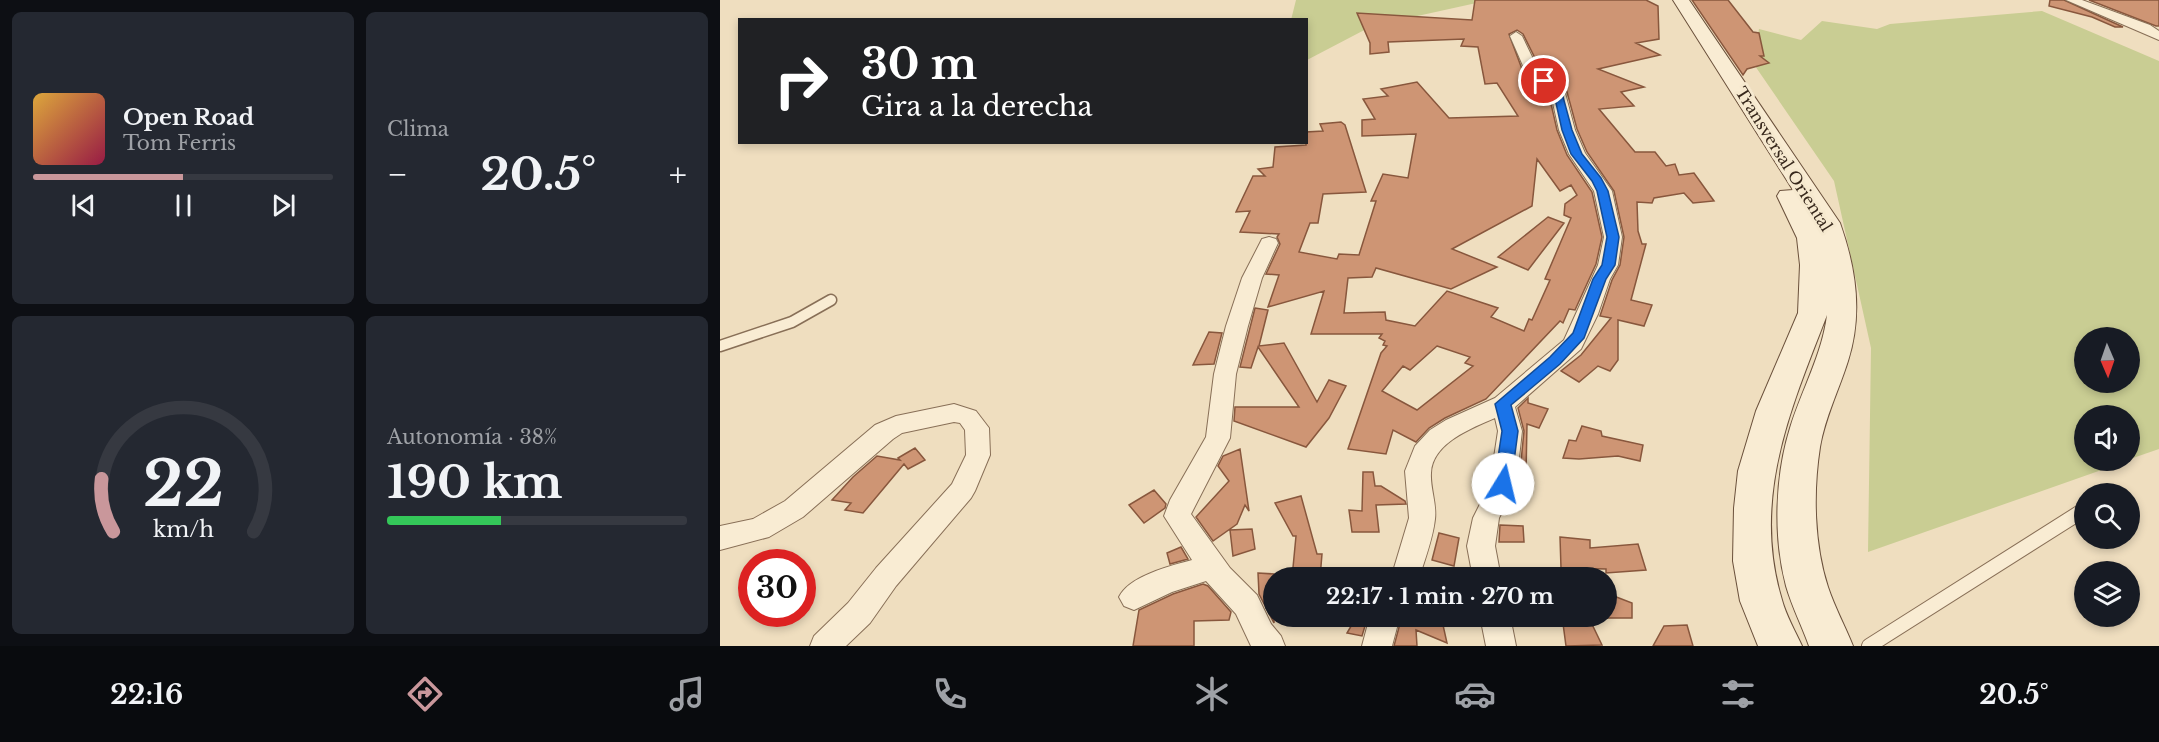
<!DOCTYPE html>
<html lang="es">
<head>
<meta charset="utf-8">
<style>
	body { margin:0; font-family:"Libre Baskerville",serif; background:#242831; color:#f1f3f6; height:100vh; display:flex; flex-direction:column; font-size:22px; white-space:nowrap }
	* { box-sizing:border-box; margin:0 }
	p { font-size:20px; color:#9ea1a6 }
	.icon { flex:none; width:33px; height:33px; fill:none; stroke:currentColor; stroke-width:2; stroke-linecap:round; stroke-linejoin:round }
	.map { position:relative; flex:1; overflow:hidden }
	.panel { display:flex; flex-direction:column; gap:12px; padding:12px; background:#0d0f14; width:720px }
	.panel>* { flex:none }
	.guide { position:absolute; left:18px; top:18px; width:570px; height:126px; border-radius:0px; box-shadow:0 3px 9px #0003; background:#202124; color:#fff; overflow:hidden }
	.needle { width:39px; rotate:178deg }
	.buttons { position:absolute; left:1354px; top:327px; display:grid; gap:12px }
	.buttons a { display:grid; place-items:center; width:66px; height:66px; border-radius:50%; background:#171b24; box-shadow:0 3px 9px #0003; font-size:30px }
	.speed { position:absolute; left:18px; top:549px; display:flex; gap:12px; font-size:30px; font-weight:700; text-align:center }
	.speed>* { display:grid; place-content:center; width:78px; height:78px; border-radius:50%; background:#171b24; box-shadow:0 3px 9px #0003; line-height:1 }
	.speed .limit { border:9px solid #d22; background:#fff; color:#111 }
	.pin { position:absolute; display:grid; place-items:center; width:51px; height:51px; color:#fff; margin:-26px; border:3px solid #fff; border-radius:50%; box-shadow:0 2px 6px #0007 }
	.me { position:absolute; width:66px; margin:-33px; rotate:9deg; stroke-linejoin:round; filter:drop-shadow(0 0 4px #0008) }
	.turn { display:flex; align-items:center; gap:21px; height:126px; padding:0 24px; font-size:27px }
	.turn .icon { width:78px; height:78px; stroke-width:2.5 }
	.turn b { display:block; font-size:42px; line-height:51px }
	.big { font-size:45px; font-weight:700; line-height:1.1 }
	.panel .widget { flex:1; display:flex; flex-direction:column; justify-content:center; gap:9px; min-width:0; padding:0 21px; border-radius:9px; background:#242831 }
	.panel .dial { align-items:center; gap:0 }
	.dial svg { height:156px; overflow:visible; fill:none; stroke:#363941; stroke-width:7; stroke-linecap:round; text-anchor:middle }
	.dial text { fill:#f1f3f6; stroke:none }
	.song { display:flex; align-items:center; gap:18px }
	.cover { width:72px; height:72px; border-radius:9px; background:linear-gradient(135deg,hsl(40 70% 55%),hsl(340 70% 35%)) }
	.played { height:6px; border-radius:3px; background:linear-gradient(90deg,#c9979b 50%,#363941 50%) }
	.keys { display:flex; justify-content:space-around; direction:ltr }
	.heat { display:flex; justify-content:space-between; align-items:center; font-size:33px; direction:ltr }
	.charge { height:9px; border-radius:4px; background:linear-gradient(90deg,#34c759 38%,#363941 0) }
	.panel .tiles { flex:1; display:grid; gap:12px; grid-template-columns:repeat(2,1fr) }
	.trip { position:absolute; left:543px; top:567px; width:354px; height:60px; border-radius:30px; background:#171b24; box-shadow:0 3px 9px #0003; font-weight:700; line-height:60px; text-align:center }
	.dock { display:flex; height:96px; justify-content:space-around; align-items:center; background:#090b0e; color:#9ea1a6 }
	.dock .icon { width:42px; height:42px }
	.dock .selected { color:#c9979b }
	.dock b { font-size:27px; color:#f1f3f6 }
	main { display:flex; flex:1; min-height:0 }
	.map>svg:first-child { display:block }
	.green { fill:#c9cd93; fill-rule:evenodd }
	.building { fill:#ce9574; stroke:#88573d; stroke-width:1.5; fill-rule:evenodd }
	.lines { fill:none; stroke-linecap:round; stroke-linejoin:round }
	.lane-far1-casing { stroke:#886f57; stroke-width:13 }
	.lane-casing { stroke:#886f57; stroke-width:16 }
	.street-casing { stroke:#886f57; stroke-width:2 }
	.secondary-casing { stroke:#6a503b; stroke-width:2 }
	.lane-far1 { stroke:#f9ecd3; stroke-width:10 }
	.lane { stroke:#f9ecd3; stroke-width:14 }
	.street { fill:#f9ecd3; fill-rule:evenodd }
	.secondary { fill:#f9ecd3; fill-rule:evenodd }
	.route { fill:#1a73e8; stroke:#114b97; stroke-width:1.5 }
	.labels { text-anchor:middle; stroke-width:6; stroke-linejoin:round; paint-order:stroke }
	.street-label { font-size:16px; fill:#37281c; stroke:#f6e9cf }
</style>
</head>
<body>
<main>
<section class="panel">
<div class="tiles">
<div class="widget">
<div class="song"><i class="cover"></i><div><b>Open Road</b><p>Tom Ferris</p></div></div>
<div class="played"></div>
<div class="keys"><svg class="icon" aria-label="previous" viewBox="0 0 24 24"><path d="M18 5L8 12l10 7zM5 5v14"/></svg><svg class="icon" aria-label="pause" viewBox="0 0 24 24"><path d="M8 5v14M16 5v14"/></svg><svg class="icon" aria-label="next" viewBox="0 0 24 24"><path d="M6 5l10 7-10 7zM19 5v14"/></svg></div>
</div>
<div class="widget"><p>Clima</p>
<div class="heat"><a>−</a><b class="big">20.5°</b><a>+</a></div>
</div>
<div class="widget dial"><svg viewBox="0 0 100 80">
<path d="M14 69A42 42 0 1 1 86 69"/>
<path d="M14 69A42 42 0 0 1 8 42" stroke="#c9979b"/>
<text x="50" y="56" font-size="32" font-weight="700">22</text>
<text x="50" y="72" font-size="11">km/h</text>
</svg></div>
<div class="widget"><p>Autonomía · 38%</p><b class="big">190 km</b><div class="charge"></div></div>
</div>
</section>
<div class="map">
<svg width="1439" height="646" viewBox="0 0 1439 646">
	<rect width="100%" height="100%" fill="#efdebf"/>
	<path class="green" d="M576 0H770L652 26 587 60 586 20H571Z
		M1322 11 1439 61V449L1410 459V416H1365V460L1407 461 1148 552 1151 348 1114 181 1033 63 1039 29 1081 40 1102 21 1157 29 1170 24ZM1365 338H1410V382H1365Z"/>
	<path class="building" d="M755 0H926L938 6 939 39 916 43 940 55 878 69 924 87 901 92 914 106 879 109 915 152H935L946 166 955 164 959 175 974 173 994 201 973 203 964 193 934 198 932 203 917 202 918 231 922 244H926L911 300 932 305 924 326 898 320V360L890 371 878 366 859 382 841 371 861 355 891 318 880 316 892 280 900 265 904 237 894 191 867 152 857 129 847 92 817 62 803 34 797 30 789 34 802 69 829 95 837 130 847 155 872 192 882 237 876 264 855 310 849 309 843 323 840 321 766 399 725 418 709 428 696 442 673 430 666 454 628 449 661 353 667 346 663 345 665 341 659 338 662 334H591L604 291 548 307 559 275 546 274 560 244 557 237 559 234 520 232 530 211 516 212 533 176H545L538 169 553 167 555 147 586 145V132L603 131 600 124 621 122 625 125 646 192 603 194 598 223H590L579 252 617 259 619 254 639 255 656 201H651L663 174 688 178 696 134 642 136V120L655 119 643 99 668 96 661 89 697 82 729 118 798 116 777 83 765 84 758 47 741 46 744 39 668 42 669 52 650 54V43L637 13 752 20ZM817 159 840 191 851 185 857 195 845 204 844 215 851 218 825 279 830 280 812 320 809 319 804 331 771 317 778 308 727 291 695 326 666 320 665 312 624 313 628 278 652 277 656 268 731 289 777 267 732 249 812 206ZM717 346 750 357 745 363 753 366 697 410 662 391 683 366 690 370Z
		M972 0H1008L1033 32 1039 33 1044 56H1040L1049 63 1027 69 1023 75Z
		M1330 0H1344L1403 27H1395L1372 17 1329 6Z
		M1369 0H1439V26H1436Z
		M828 217 844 223 808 270 778 257Z
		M535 308 548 310 539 346 564 343 597 402 609 380 626 386 609 418 586 447 514 421 515 407H579L538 347 531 368 520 367Z
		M489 332 502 333 494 364 473 365Z
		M808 398V403L828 409 819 428 807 424 806 473 800 472 804 431 798 408Z
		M862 426 881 431 882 436 923 445 920 461 898 456 859 459 843 458 849 440 856 441Z
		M195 448 205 460 188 469 184 464 143 513 125 510 131 503 112 500 133 477 157 456 180 460 178 458Z
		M520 449 529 511 525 505 517 524 493 541 476 517 509 481 498 466 503 456Z
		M643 472H653L655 486H661L685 501 686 504 656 505 659 532H632L629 510 642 511Z
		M434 490 446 504 445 508 424 523 409 505Z
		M581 496 597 554H602L600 578H572L576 536H573L555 503Z
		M780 525 803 526 804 542H779Z
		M532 529 535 549 513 556 510 530Z
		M719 533 739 538 734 566 712 560Z
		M840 537 870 540V548L918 544 926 570 886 573V569L841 568Z
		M461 547 468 559 450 564 447 553Z
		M538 573 554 574V623L539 594Z
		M483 584 488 586 511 612 509 620 474 621V646H413L419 610 453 594Z
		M886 593 912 603V618H886Z
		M637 616H648L642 636 627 633Z
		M682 616H721L727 643 696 630 697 646H674Z
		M842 616H868L882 645 846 646Z
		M967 625 973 646H933L944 626Z"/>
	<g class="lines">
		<defs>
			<path id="lane-far1" d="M0 346 72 322 111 300"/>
			<path id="lane" d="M1149 646 1359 513"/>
			<path id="street" d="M1346 0H1362L1430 25 1439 31V40Z
				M796 32 802 36 815 63 845 93 855 130 865 153 892 191 902 237 898 265 890 279 878 314 861 349 795 407 802 431 796 484 779 518 775 546 781 578H753L747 546 753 518 770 484 778 431 775 418C752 428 712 443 711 473 710 488 717 504 715 519 713 538 705 559 699 578H671L689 518 685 471 695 446 710 430 726 420 775 398 844 340 878 265 884 237 874 191 849 154 839 130 831 94 804 68 790 36Z
				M549 237 556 239 558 243 542 278 528 326 516 374 510 438 471 514 510 568 537 595 551 624 561 636 565 646H531L516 614 486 581 452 592 414 610 404 606 399 597C409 576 450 566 472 560L444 516 450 500 486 437 494 374 506 326 522 278 540 243 542 239Z
				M234 404 256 411 269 428 270 455 255 491 251 498 176 586 150 623 126 646H90L94 636 128 603 156 568 232 484 246 455 245 430 240 423 234 422 182 433 173 439 83 517 49 537 0 550V526L33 519 65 501 155 425 176 416Z
				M650 616H680L672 646H642Z
				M760 616H790L796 646H766Z"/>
			<path id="secondary" d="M953 0H969L1120 223C1136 268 1143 314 1128 361 1119 390 1105 417 1100 447 1093 492 1094 544 1108 587 1115 608 1125 626 1133 646H1089C1082 626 1072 607 1066 586 1053 537 1055 476 1070 428 1082 389 1102 355 1107 315 1071 408 1031 498 1062 600 1066 615 1075 631 1082 646H1038L1020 601 1013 561 1014 508 1018 471 1036 411 1078 313 1080 265 1077 238 1057 196 1060 191 1073 190Z"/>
		</defs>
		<use href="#lane-far1" class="lane-far1-casing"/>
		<use href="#lane" class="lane-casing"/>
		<use href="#street" class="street-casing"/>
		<use href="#secondary" class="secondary-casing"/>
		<use href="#lane-far1" class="lane-far1"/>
		<use href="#lane" class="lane"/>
		<use href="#street" class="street"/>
		<use href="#secondary" class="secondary"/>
	</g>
	<path class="route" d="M821 79H827L842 93 852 130 862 154 881 178 888 191 899 237 895 265 886 279 864 338 840 364 791 405 798 431 791 484 788 489 783 491 777 489 774 484 782 431 775 404 830 357 853 333 873 279 882 265 887 237 877 191 872 181 851 154 842 130 834 94 821 83Z"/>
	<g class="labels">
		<g class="street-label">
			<text transform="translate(1064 159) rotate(58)" y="6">Transversal Oriental</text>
		</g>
	</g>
</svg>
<div class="buttons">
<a><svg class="needle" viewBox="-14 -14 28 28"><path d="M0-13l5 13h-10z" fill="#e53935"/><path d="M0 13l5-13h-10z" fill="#9ea1a6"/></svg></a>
<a><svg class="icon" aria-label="sound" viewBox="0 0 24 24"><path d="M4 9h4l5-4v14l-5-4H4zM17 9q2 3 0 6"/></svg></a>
<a><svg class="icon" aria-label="search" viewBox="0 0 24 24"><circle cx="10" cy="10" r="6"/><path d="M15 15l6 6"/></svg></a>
<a><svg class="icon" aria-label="layers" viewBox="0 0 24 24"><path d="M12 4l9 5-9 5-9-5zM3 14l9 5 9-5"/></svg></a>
</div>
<div class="speed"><div class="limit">30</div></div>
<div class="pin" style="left:824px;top:81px;background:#d93025"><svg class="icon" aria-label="arrive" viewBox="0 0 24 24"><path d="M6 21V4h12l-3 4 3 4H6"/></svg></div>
<svg class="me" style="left:783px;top:484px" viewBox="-20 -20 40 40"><circle r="19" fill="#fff"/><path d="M0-13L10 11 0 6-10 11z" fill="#1a73e8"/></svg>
<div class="trip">22:17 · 1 min · 270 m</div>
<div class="guide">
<div class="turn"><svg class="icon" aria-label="right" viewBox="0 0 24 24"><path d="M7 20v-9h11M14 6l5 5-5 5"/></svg><div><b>30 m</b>Gira a la derecha</div></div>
</div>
</div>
</main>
<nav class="dock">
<b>22:16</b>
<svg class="icon selected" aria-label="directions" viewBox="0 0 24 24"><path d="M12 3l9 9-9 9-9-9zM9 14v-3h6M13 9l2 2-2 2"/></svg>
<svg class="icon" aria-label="music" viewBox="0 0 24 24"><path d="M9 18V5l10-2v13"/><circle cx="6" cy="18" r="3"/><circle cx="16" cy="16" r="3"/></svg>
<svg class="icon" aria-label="phone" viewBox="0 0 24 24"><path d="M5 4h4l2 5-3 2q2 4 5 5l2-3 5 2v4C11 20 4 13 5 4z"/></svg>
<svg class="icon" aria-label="climate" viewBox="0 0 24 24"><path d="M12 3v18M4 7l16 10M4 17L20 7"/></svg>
<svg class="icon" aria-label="car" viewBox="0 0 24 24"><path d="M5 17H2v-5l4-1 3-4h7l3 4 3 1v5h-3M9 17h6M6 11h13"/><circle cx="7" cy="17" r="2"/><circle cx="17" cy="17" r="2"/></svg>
<svg class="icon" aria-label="filters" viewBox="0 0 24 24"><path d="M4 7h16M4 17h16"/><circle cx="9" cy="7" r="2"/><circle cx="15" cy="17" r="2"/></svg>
<b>20.5°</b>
</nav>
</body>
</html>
